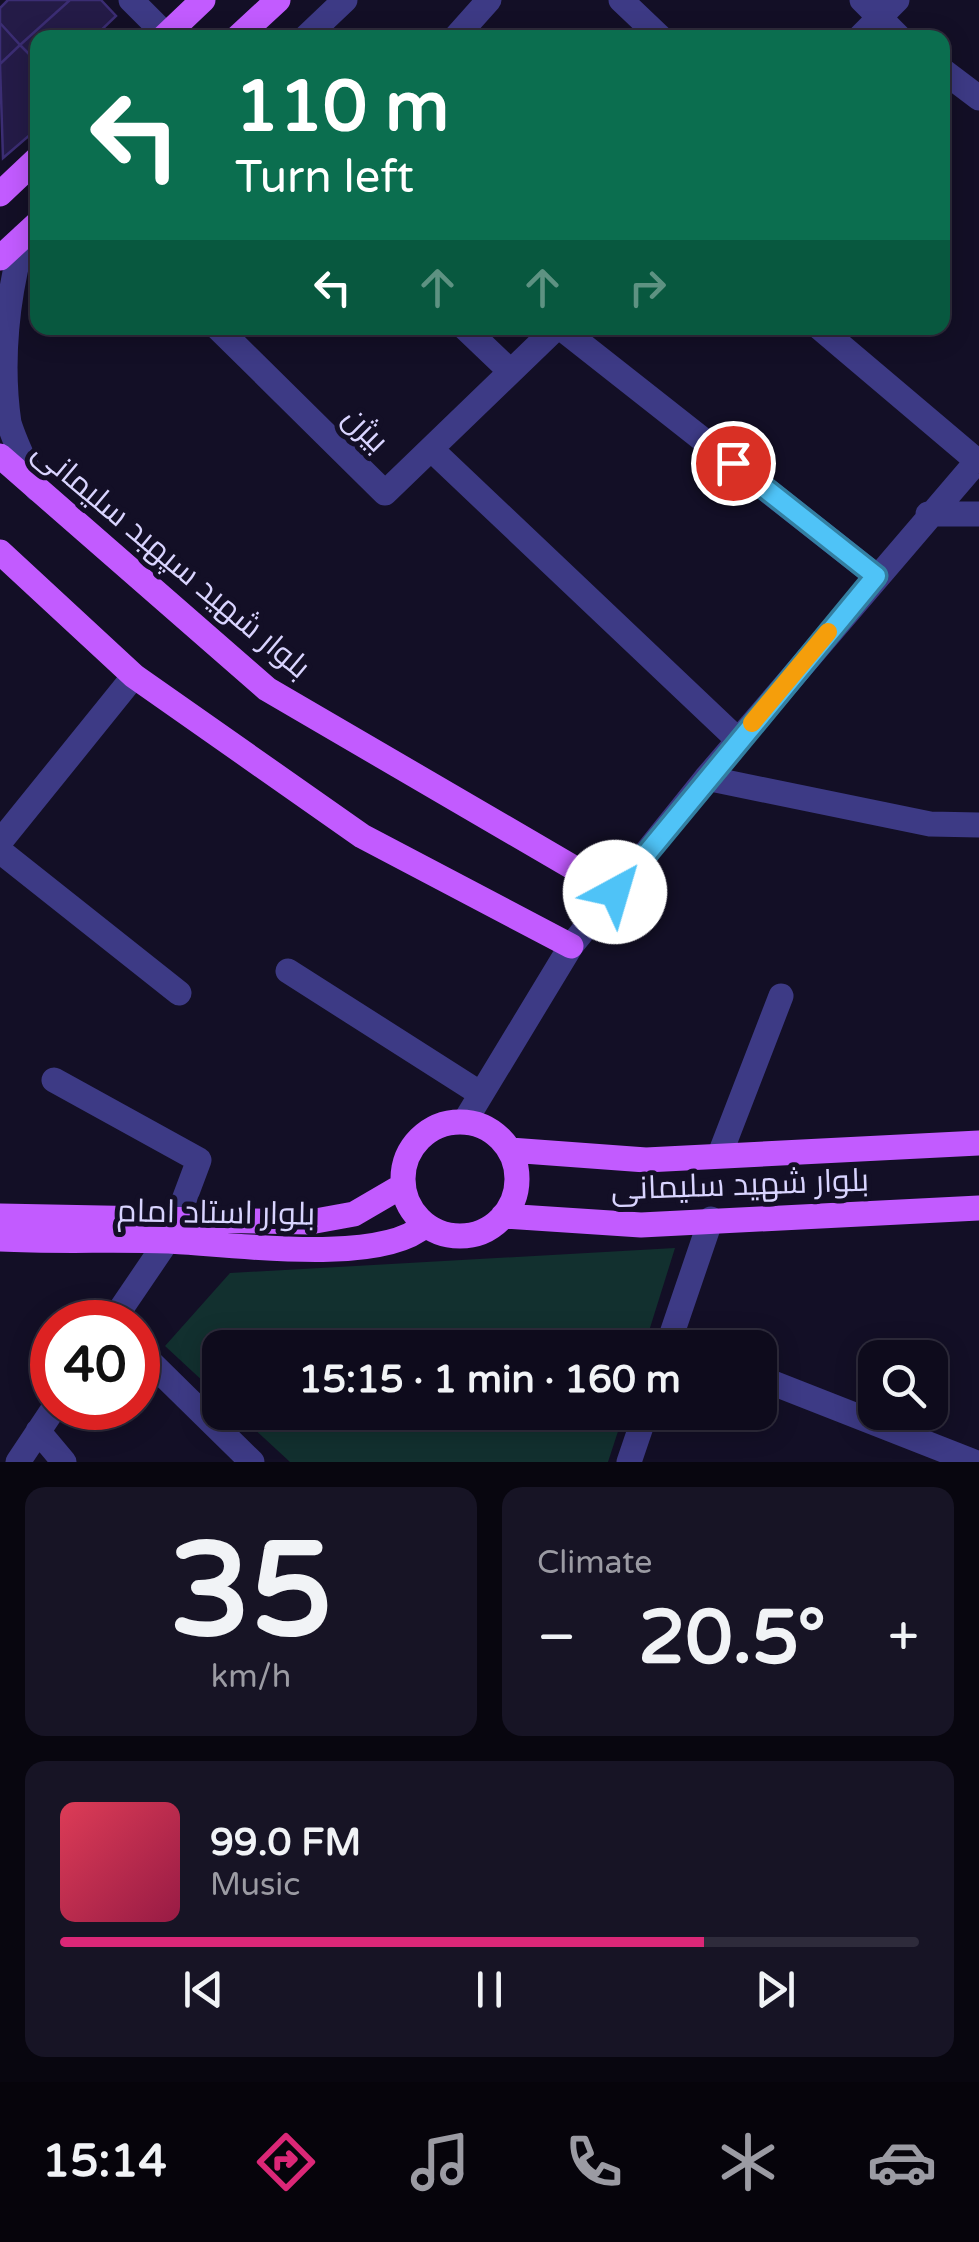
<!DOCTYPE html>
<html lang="en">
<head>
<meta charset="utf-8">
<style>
	body { margin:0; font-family:"Varela Round",Cairo,sans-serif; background:#171425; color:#f1f3f6; height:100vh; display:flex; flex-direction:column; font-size:38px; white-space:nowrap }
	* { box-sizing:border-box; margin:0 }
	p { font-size:32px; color:#9b9ba3 }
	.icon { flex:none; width:55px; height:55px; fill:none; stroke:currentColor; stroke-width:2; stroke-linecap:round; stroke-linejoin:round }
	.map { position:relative; height:1462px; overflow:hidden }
	.details { display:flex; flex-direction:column; gap:25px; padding:25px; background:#08060f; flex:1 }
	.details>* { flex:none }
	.hud { position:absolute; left:30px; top:30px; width:920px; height:305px; border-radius:20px; box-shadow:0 5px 25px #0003,0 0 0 2px #2e2b3b; background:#0b6e4f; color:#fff; overflow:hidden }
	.buttons { position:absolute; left:858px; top:1340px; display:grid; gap:20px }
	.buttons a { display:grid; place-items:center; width:90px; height:90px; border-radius:20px; background:#0e0b1c; box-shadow:0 5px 25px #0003,0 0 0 2px #2e2b3b; font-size:50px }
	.speed { position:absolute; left:30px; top:1300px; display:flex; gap:20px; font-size:50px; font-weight:700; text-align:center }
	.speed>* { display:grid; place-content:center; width:130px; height:130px; border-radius:50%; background:#0e0b1c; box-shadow:0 5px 25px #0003,0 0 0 2px #2e2b3b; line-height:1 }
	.speed .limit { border:15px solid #d22; background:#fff; color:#111 }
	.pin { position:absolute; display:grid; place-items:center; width:85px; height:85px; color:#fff; margin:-42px; border:5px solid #fff; border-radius:50%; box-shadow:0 2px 10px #0007 }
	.me { position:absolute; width:110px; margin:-55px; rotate:39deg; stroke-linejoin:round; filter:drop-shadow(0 0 8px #0008) }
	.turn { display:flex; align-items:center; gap:35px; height:210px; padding:0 40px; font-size:45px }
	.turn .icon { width:130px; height:130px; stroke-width:2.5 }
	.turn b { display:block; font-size:70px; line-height:85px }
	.lanes { display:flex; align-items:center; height:95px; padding:0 40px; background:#0003; justify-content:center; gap:50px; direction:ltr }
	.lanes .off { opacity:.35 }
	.big { font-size:75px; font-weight:700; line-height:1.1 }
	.details .widget { flex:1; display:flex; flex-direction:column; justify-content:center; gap:15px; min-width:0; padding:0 35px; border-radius:20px; background:#171425 }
	.details .dial { align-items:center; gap:0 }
	.dial b { font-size:130px; line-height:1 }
	.song { display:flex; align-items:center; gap:30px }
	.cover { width:120px; height:120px; border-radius:15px; background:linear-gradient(135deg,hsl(350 70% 55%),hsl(340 70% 35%)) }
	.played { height:10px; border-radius:5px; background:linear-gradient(90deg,#db2777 75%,#2e2b3b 75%) }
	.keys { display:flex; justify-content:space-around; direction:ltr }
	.heat { display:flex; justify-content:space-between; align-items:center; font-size:55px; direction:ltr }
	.details .tiles { flex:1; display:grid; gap:25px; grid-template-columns:1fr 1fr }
	.widget:last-child { grid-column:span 2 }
	.trip { position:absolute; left:202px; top:1330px; width:575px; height:100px; border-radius:20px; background:#0e0b1c; box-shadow:0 5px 25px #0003,0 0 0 2px #2e2b3b; font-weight:700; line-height:100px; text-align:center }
	.menu { display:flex; height:160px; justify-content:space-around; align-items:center; background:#06040b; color:#9b9ba3 }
	.menu .icon { width:70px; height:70px }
	.menu .active { color:#db2777 }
	.menu b { font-size:45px; color:#f1f3f6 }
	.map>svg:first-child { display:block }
	.green { fill:#12302f }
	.building { fill:#241b47; stroke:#3b2d73; stroke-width:2.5 }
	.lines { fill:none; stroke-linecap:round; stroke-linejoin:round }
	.minor { stroke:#3d3a85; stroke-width:25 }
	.major { stroke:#c25bff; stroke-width:25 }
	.route-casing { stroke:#337fa1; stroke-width:25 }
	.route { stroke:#4fc3f7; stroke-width:18 }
	.slow { stroke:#f59e0b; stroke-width:18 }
	.labels { text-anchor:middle; stroke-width:10; stroke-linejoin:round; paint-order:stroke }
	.street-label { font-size:32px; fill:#d9d4ff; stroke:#130f26 }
</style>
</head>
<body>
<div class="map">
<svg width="979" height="1462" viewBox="0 0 979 1462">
	<rect width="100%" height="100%" fill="#130f26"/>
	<path class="green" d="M675 1248 644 1347 220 1348V1397L165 1346 230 1273Z
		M237 1413H624L608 1462H290Z"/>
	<path class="building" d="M8 0H70L20 45 0 23V8Z
		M70 0H101L116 16 93 38H38V63L20 45Z
		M0 23 20 45 0 64Z
		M20 45 38 63V128L3 158 0 64Z"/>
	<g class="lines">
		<path class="minor" d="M131 0 166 35
			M621 0 661 38
			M862 0 900 38
			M305 38 345 0
			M455 38 489 0
			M859 38 897 0
			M942 70 979 98
			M24 236C7 295 0 362 9 423 16 446 28 468 37 489
			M218 328 385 493 556 328
			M465 328 510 371
			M561 328 876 576
			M820 328 977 461
			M431 449 738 740
			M928 514H979
			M706 778 930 824 979 825
			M0 842 134 676
			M0 851 179 993
			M288 971 481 1094
			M54 1080 199 1160 178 1216
			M465 1121 571 946 706 778 979 459
			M720 1154 781 996
			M112 1322 167 1241
			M667 1348 711 1219
			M138 1350 252 1462
			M760 1378 974 1462
			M38 1431 64 1462
			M18 1462 54 1408
			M629 1462 646 1412"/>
		<path class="major" d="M163 38 203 0
			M237 38 278 0
			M0 194 38 158
			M0 258 38 223
			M0 456 267 689 615 892
			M0 552 134 676 362 836 571 946
			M403 1179a57 57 0 1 1 114 0a57 57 0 1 1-114 0Z
			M510 1150 646 1160 979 1143
			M0 1216 310 1222 354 1214 402 1186
			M503 1216 641 1225 979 1208
			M0 1239C56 1242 113 1239 169 1241 229 1244 381 1266 425 1225"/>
	</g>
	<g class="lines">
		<defs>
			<path id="route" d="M615 892 876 576 733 463"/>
		</defs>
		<use href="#route" class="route-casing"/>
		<use href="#route" class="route"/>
		<path class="slow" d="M752 723 828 632"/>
	</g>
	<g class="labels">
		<g class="street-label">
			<text transform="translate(366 429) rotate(45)" y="11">بیژن</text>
			<text transform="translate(172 559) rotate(40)" y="11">بلوار شهید سپهبد سلیمانی</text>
			<text transform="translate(740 1184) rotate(-2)" y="11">بلوار شهید سلیمانی</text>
			<text transform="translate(216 1212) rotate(1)" y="11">بلوار استاد امام</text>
		</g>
	</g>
</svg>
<div class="buttons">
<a><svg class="icon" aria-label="search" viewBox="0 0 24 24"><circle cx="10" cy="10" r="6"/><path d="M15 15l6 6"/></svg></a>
</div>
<div class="speed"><div class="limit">40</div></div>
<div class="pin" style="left:733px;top:463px;background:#d93025"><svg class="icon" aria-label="arrive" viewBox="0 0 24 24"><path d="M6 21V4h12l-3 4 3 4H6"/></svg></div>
<svg class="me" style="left:615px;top:892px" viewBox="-20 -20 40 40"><circle r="19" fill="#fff"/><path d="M0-13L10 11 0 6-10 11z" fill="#4fc3f7"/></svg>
<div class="trip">15:15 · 1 min · 160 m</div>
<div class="hud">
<div class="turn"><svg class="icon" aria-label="left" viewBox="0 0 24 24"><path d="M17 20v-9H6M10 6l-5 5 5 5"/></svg><div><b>110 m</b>Turn left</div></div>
<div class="lanes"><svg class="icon" aria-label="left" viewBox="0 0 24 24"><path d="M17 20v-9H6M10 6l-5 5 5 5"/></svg><svg class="icon off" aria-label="ahead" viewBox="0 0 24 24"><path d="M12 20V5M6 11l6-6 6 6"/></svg><svg class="icon off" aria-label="ahead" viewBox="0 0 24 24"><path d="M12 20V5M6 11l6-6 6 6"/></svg><svg class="icon off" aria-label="right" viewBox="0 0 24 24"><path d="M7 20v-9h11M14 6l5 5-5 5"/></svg></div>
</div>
</div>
<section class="details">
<div class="tiles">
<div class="widget dial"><b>35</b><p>km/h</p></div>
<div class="widget"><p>Climate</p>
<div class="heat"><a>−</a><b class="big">20.5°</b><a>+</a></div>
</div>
<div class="widget">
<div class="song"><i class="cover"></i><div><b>99.0 FM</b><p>Music</p></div></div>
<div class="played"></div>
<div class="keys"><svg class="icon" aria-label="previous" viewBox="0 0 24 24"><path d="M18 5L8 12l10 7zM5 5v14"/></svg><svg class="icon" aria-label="pause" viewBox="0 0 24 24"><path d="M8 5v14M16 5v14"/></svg><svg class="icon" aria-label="next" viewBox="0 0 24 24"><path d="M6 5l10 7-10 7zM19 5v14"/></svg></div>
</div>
</div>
</section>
<nav class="menu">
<b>15:14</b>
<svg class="icon active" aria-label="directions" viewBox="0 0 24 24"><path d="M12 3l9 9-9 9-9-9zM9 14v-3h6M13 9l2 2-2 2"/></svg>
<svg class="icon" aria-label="music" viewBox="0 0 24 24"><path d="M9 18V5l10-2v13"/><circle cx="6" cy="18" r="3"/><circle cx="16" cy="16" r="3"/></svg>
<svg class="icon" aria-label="phone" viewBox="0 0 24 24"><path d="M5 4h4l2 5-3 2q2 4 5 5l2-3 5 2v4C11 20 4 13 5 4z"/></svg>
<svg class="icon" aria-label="climate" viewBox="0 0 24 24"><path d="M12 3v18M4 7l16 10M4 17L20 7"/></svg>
<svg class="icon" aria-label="car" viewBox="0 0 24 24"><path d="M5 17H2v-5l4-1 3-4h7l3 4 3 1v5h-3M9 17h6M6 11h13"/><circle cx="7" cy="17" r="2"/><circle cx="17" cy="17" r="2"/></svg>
</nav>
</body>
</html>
